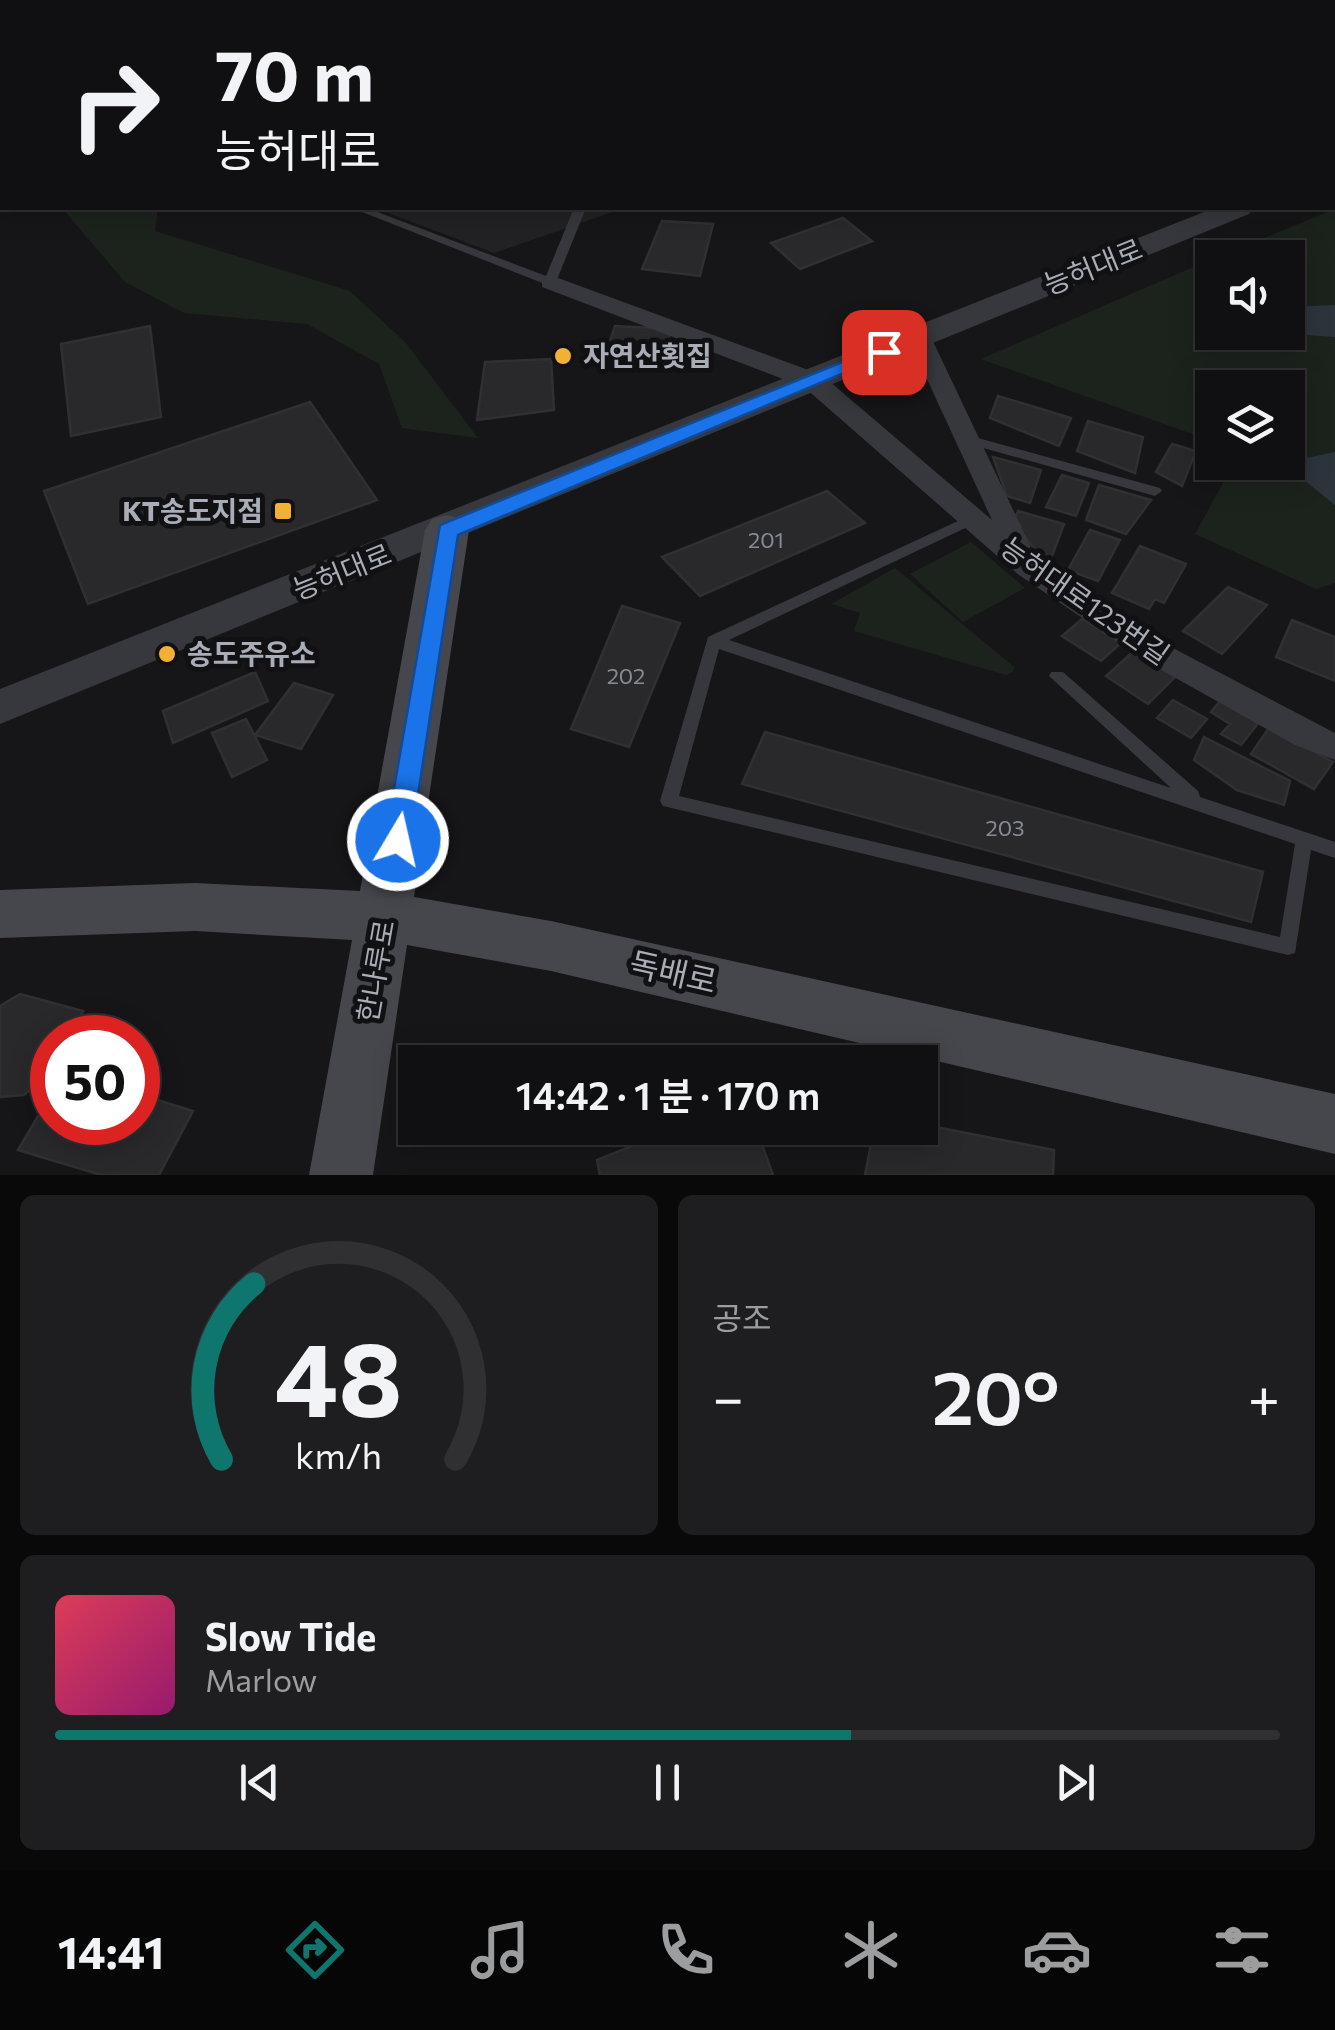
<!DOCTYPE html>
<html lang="ko">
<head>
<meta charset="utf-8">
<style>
	body { margin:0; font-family:Commissioner,"Noto Sans KR",sans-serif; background:#1e1e20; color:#f1f3f6; height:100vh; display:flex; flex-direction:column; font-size:38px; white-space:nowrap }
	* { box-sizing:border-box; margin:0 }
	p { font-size:32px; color:#9c9d9f }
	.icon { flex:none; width:55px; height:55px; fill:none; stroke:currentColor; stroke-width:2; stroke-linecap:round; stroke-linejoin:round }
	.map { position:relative; height:1175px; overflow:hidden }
	.sheet { display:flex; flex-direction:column; gap:20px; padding:20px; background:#09090a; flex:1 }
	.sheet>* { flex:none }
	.hud { position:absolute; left:0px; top:0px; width:1335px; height:210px; box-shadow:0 5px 25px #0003,0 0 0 2px #303032; background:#101012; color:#f1f3f6; overflow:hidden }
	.fabs { position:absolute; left:1195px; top:240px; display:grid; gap:20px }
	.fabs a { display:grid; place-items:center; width:110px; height:110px; border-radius:0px; background:#101012; box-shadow:0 5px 25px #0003,0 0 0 2px #303032; font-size:50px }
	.speed { position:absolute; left:30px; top:1015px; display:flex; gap:20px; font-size:50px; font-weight:700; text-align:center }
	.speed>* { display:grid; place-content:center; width:130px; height:130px; border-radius:50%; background:#101012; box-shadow:0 5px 25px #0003,0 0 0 2px #303032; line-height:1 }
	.speed .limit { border:15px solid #d22; background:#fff; color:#111 }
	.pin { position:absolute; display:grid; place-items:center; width:85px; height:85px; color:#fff; margin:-42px; border-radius:20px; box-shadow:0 5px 15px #0006 }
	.me { position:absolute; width:110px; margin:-55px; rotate:9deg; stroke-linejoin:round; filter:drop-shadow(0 0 8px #0008) }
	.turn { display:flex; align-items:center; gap:35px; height:210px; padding:0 50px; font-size:45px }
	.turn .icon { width:130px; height:130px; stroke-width:2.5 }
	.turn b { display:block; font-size:70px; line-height:85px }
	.big { font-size:75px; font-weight:600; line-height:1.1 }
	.sheet .tile { flex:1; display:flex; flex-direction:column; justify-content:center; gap:15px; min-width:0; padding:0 35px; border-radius:15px; background:#1e1e20 }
	.sheet .dial { align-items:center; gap:0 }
	.dial svg { height:260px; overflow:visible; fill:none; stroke:#303032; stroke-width:7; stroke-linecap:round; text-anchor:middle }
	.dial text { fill:#f1f3f6; stroke:none }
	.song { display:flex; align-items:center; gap:30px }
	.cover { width:120px; height:120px; border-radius:15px; background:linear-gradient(135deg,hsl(350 70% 55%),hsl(320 70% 35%)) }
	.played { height:10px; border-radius:5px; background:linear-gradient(90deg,#0f766e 65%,#303032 65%) }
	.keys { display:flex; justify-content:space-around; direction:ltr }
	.heat { display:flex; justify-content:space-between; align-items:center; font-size:55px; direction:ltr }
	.sheet .tiles { flex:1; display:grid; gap:20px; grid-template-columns:1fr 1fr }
	.tile:last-child { grid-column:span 2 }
	.trip { position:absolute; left:398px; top:1045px; width:540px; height:100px; border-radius:0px; background:#101012; box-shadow:0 5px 25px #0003,0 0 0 2px #303032; font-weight:600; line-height:100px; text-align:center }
	.tabs { display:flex; height:160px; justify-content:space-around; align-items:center; background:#060607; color:#9c9d9f }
	.tabs .icon { width:70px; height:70px }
	.tabs .selected { color:#0f766e }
	.tabs b { font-size:45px; color:#f1f3f6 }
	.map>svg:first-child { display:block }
	.built { fill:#222225 }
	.green { fill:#1c231d }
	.water { fill:#2c353c }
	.building { fill:#29292c; stroke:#303034; stroke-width:2.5 }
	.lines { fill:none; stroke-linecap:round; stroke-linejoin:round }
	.service { fill:#37383d; fill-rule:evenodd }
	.minor { fill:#37383d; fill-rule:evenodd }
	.tertiary { fill:#37383d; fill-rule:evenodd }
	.secondary { fill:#45474d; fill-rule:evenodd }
	.route { fill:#1a73e8; stroke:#114b97; stroke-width:2.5 }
	.poi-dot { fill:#f2b134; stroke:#111113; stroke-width:4 }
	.labels { text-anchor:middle; stroke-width:10; stroke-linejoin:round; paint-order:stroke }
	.number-label { font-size:22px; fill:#888b94 }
	.street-label { font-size:28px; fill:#a8adb8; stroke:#111113 }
	.poi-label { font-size:28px; font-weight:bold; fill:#a8adb8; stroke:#111113; text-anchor:start }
	.near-street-label { font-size:32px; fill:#a8adb8; stroke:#111113 }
</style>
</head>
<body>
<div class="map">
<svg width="1335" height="1175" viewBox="0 0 1335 1175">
	<rect width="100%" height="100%" fill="#161618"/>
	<path class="built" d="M0 0H1106L1107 2H2V65Z
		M375 208H624L494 253Z"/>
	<path class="green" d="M62 208H158L155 231 350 291 406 343 478 438 402 428 379 364 307 324 184 313 125 282Z
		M1335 209V583L1316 589 1195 534 1234 463 1288 462V388H1212V441L981 359 1212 259V332H1288V258L1217 257Z
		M971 542 1025 588 963 622 910 574Z
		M895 568 1014 667 1013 672 1006 675 854 631 860 613 831 604Z"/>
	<path class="water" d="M1335 305V337L1279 333 1288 332V307Z
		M1335 452V505L1283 463 1288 462Z"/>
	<path class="building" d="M843 218 872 241 800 269 771 243Z
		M662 221 713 224 700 276 642 269Z
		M150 326 161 417 71 436 61 344Z
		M615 326 671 329 663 360 605 356Z
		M551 359 554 410 477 420 485 362Z
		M998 396 1071 418 1059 446 990 418Z
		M310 402 377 500 88 604 44 491Z
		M1088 421 1143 437 1135 473 1077 451Z
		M1172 444 1196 451 1182 486 1156 472Z
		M993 457 1041 470 1030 503 1007 496Z
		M1062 475 1089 483 1076 516 1046 507Z
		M1099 485 1151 500 1126 534 1086 520Z
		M827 491 865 523 700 596 662 557Z
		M1018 511 1064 524 1052 556 1037 552 1019 529 1021 525 1013 522Z
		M1090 530 1120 540 1098 581 1068 570Z
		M1140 546 1186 564 1164 603 1155 599 1149 609 1112 593Z
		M1228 587 1267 605 1222 654 1183 631Z
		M622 606 680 623 629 747 571 729Z
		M1082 619 1121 643 1101 661 1062 636Z
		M1292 620 1335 637V681L1276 657Z
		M1136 649 1177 675 1148 704 1106 676Z
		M255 672 268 701 173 743 163 711Z
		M294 683 333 695 301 749 255 735Z
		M1173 700 1207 719 1191 738 1157 718Z
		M1221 700 1260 721 1241 745 1221 734 1230 724 1211 712Z
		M246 719 267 760 232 777 212 733Z
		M1269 728 1333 762 1314 789 1251 754Z
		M765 732 1263 872 1251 922 742 784Z
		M1204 737 1290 781 1284 805 1237 790 1194 760Z
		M20 994 83 1011 71 1038H52V1071L24 1095 0 1097V1006Z
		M52 1092V1122H138V1094L193 1111 159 1175H101L18 1150Z
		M920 1124 1054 1150 1053 1175H865L874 1128H920Z
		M634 1128H756L773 1175H600L597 1160 642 1142Z"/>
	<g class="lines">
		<path class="service" d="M793 0H802L801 2H792Z
			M0 66 2 67V73L0 72Z
			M352 208H367L546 276 574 208H586L556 282 550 286Z
			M967 435 1160 488 1162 491 1155 496 962 442 960 439 962 436Z
			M973 514 980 519 978 522 729 640 1171 788 1049 676 1051 672H1063L1198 791 1200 797 1335 842V858L1311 850 1295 953 1288 955 663 806 660 801 708 637ZM719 649 1295 844 1280 937 679 796Z"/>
		<path class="minor" d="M1332 15H1335V29H1332Z
			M550 275 822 375 992 520 908 338 911 333H929L1036 558 1169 646 1335 733V760L1295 745 1147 662 1019 575 804 387 542 287V277Z"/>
		<path class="tertiary" d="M1335 170V188L1332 189V171Z
			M1214 208H1254L1249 214 0 724V689Z"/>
		<path class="secondary" d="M447 515 462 519 469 530 414 897 551 921 1335 1094V1154L551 971 407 945 373 1175H309L352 940 195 931 0 938V890L195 883 360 891 425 530 432 519Z"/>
	</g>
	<path class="route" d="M877 348 894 352 458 535 411 840 407 847H389L385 840 440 525Z"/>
	<g class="poi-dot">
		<circle cx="563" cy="356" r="10"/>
		<rect x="273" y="501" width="20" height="20" rx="5"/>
		<circle cx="167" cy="654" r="10"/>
	</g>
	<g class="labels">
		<g class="number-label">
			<text x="766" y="548">201</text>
			<text x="626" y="684">202</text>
			<text x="1005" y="836">203</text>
		</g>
		<g class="street-label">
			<text transform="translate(1093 267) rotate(-22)" y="10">능허대로</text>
			<text transform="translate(342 572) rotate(-22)" y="10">능허대로</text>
			<text transform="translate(1085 601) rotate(35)" y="10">능허대로123번길</text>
			<text transform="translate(376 971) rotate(-80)" y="10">한나루로</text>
		</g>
		<g class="poi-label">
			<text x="583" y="366">자연산횟집</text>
			<text x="263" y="521" text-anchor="end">KT송도지점</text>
			<text x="187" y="664">송도주유소</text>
		</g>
		<g class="near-street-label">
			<text transform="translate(673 973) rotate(13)" y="11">독배로</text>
		</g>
	</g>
</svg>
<div class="fabs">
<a><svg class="icon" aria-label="sound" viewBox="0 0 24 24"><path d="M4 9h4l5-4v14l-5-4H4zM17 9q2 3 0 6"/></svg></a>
<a><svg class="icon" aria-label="layers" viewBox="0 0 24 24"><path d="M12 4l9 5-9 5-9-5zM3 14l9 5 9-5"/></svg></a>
</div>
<div class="speed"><div class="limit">50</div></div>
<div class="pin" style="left:884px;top:352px;background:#d93025"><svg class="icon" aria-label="arrive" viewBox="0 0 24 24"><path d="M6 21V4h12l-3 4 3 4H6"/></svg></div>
<svg class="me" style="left:398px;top:840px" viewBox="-20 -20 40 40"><circle r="17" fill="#1a73e8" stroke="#fff" stroke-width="3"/><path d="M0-11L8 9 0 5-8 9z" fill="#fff"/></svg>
<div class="trip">14:42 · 1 분 · 170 m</div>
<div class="hud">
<div class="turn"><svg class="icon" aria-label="right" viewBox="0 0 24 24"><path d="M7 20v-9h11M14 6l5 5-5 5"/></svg><div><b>70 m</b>능허대로</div></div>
</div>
</div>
<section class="sheet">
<div class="tiles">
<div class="tile dial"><svg viewBox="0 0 100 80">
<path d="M14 69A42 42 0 1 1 86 69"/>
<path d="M14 69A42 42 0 0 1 24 15" stroke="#0f766e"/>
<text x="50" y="56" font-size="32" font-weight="700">48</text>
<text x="50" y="72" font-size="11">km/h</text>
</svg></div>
<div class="tile"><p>공조</p>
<div class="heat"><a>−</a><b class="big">20°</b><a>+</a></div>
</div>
<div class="tile">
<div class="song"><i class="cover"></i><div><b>Slow Tide</b><p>Marlow</p></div></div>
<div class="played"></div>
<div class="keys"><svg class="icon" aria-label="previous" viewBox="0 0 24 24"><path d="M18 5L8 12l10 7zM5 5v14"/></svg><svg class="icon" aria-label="pause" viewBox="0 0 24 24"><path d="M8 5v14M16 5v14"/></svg><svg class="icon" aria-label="next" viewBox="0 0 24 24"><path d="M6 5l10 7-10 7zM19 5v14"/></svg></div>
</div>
</div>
</section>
<nav class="tabs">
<b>14:41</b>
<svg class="icon selected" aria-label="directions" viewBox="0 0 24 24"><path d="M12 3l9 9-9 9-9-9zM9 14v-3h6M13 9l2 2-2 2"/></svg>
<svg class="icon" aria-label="music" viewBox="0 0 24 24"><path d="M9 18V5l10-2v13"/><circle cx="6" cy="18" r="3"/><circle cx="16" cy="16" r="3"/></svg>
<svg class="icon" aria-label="phone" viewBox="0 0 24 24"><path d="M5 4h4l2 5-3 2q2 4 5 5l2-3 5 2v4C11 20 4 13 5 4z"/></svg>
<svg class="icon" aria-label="climate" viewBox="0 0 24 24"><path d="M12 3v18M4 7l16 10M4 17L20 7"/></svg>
<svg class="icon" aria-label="car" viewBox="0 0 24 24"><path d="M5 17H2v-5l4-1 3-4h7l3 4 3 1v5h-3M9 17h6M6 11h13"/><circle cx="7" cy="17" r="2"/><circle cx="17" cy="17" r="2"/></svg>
<svg class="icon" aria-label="filters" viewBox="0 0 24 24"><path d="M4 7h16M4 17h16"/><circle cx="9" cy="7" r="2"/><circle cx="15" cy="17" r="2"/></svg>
</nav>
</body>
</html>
